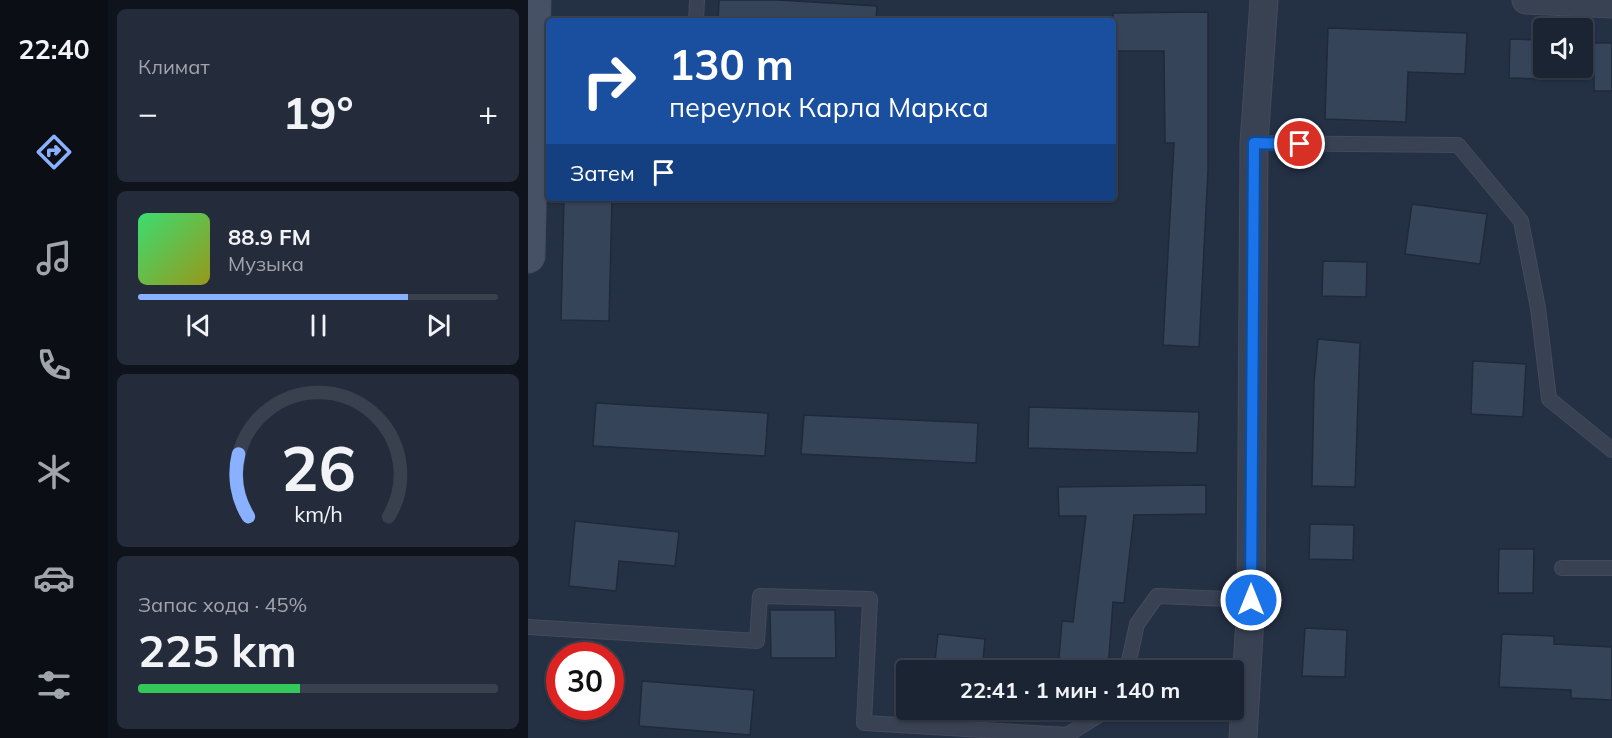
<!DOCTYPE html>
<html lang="ru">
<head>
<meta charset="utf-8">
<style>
	body { margin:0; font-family:Mulish,sans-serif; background:#242c3b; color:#f1f3f6; height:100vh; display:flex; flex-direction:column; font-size:22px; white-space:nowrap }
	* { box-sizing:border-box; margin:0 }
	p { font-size:20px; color:#a0a4ac }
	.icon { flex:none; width:33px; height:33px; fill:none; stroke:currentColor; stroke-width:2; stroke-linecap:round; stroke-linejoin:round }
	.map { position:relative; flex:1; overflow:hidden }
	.drawer { display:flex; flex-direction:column; gap:9px; padding:9px; background:#0f141c; width:420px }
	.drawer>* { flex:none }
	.hud { position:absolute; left:18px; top:18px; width:570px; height:183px; border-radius:6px; box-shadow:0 2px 4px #0004,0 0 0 2px #39414e; background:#1a4fa0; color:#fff; overflow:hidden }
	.controls { position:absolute; left:1005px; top:18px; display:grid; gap:12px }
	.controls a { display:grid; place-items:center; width:60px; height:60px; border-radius:6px; background:#1b2433; box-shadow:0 2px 4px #0004,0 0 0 2px #39414e; font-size:30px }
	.speed { position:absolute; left:18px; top:642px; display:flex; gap:12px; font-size:30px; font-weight:700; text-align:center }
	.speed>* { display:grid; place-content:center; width:78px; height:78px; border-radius:50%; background:#1b2433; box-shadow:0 2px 4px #0004,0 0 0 2px #39414e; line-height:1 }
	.speed .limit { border:9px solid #d22; background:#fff; color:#111 }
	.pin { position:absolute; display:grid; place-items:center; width:51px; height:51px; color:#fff; margin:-26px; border:3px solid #fff; border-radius:50%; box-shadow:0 2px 6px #0007 }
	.me { position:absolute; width:66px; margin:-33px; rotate:0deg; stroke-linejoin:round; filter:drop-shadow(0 0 4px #0008) }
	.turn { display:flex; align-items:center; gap:21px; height:126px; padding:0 24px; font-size:27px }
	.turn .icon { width:78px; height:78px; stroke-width:2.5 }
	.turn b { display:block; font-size:42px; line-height:51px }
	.then { display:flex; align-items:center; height:57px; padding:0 24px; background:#0003; gap:12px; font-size:22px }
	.big { font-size:45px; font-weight:700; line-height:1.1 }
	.drawer .widget { flex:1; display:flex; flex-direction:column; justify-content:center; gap:9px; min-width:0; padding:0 21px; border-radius:9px; background:#242c3b }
	.drawer .dial { align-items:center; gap:0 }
	.dial svg { height:156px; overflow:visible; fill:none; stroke:#39414e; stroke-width:7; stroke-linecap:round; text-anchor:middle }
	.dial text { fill:#f1f3f6; stroke:none }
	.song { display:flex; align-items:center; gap:18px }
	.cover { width:72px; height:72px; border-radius:9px; background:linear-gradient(135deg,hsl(140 70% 55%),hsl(60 70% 35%)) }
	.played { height:6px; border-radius:3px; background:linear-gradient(90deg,#89b1ff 75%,#39414e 75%) }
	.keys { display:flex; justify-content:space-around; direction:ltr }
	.heat { display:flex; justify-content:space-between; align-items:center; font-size:33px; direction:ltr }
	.charge { height:9px; border-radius:4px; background:linear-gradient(90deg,#34c759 45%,#39414e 0) }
	.trip { position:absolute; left:368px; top:660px; width:348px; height:60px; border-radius:6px; background:#1b2433; box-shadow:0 2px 4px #0004,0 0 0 2px #39414e; font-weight:700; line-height:60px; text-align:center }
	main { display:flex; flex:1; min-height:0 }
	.tab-bar { display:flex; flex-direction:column; width:108px; justify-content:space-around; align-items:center; background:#0b0e14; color:#a0a4ac }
	.tab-bar .icon { width:42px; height:42px }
	.tab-bar .selected { color:#89b1ff }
	.tab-bar b { font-size:27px; color:#f1f3f6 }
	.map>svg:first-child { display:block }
	.building { fill:#36445a; stroke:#20293a; stroke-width:1.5 }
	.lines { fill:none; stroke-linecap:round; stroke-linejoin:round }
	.lane-casing { stroke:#434b5c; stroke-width:16 }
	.street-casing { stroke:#434b5c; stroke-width:29 }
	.secondary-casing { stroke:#434b5c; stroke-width:35 }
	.lane { stroke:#394253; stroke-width:14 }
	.street { stroke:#394253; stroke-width:27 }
	.secondary { stroke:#475166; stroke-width:33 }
	.route-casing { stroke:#114b97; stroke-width:15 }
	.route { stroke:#1a73e8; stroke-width:10 }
</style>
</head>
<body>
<main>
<nav class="tab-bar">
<b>22:40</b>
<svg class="icon selected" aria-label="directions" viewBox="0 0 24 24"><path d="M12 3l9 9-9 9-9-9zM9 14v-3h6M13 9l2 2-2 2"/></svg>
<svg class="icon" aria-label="music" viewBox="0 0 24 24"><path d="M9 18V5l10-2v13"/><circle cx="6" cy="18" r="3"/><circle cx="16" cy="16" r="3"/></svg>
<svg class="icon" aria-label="phone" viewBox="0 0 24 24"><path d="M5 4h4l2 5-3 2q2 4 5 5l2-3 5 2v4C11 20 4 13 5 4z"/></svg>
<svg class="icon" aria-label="climate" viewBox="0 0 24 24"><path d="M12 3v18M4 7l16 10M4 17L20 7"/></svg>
<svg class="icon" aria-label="car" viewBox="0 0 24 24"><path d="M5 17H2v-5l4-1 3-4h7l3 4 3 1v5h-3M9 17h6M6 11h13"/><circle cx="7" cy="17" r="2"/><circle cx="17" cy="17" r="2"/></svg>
<svg class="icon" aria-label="filters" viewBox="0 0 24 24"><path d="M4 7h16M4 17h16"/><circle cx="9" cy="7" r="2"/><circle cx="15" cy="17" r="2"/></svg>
</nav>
<section class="drawer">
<div class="widget"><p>Климат</p>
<div class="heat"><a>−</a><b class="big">19°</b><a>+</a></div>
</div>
<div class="widget">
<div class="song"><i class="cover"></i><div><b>88.9 FM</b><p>Музыка</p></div></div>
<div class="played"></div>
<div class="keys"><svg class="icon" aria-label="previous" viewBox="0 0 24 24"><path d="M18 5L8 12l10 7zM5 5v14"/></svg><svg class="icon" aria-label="pause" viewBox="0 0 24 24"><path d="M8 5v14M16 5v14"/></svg><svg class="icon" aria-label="next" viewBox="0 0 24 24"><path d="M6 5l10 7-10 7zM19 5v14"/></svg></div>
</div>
<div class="widget dial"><svg viewBox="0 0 100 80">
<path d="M14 69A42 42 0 1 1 86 69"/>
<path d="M14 69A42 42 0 0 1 9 37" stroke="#89b1ff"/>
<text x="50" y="56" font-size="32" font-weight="700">26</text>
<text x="50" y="72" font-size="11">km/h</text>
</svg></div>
<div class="widget"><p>Запас хода · 45%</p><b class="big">225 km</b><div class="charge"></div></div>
</section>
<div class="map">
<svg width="1084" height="738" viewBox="0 0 1084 738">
	<rect width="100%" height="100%" fill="#243044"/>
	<path class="building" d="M191 0H251L349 6 348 21H190Z
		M680 12V170L671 347 635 345 646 143H637L636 51H585V13Z
		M800 28 939 33 937 74 880 72 878 122 797 119Z
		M982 39 1016 40V79L981 78Z
		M1066 43H1084V91H1066Z
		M36 198H84L81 321 33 320Z
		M884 204 959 214 952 264 877 254Z
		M795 261 839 262 838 297 794 296Z
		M790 339 832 343 827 487 784 486 786 383Z
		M945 361 998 364 995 417 943 414Z
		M68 403 240 413 237 456 65 446Z
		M501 407 671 412 669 453 500 448Z
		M276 415 450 423 448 463 273 454Z
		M678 485V514L606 515 596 603 585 602 580 670H530L534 621 545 622 558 516H531L530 487Z
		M47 521 151 532 147 566 91 561 88 591 41 586Z
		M782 524 826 525 825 560 781 559Z
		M971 549H1006L1005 593H970Z
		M242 610H307L308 658H243Z
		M777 628 819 630 817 677 774 676Z
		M410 634 457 639 454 670H406Z
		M974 634 1026 636V644L1084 647V700L1043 698V690L971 687Z
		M114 681 226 690 222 735 111 726Z"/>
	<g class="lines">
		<defs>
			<path id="lane" d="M168 21 169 0
				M726 143 930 145 993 221 1010 308 1021 399 1084 450
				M1034 568H1084
				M0 627 229 641 232 596 342 599 336 723 539 735 579 710
				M599 670 609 624 629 596 723 600"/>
			<path id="street" d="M998 0 1084 4
				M715 738 723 600 726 143 736 0"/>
			<path id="secondary" d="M0 256 6 0"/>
		</defs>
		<use href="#lane" class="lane-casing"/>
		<use href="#street" class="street-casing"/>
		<use href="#secondary" class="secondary-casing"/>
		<use href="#lane" class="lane"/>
		<use href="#street" class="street"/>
		<use href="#secondary" class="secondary"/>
	</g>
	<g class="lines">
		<defs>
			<path id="route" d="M723 600 726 143 772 144"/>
		</defs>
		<use href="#route" class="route-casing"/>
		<use href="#route" class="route"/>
	</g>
</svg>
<div class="controls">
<a><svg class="icon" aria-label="sound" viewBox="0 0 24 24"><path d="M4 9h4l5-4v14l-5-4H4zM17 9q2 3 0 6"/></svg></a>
</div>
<div class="speed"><div class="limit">30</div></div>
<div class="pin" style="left:772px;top:144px;background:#d93025"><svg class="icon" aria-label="arrive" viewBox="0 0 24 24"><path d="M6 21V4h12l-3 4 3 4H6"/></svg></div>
<svg class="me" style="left:723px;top:600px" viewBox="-20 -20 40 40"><circle r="17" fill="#1a73e8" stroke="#fff" stroke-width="3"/><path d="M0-11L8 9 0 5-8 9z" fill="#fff"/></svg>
<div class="trip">22:41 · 1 мин · 140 m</div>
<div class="hud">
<div class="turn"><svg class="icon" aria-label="right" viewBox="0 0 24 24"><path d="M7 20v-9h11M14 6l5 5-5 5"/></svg><div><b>130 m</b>переулок Карла Маркса</div></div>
<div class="then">Затем<svg class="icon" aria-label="arrive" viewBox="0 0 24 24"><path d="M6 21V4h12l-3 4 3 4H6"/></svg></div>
</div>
</div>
</main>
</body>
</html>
